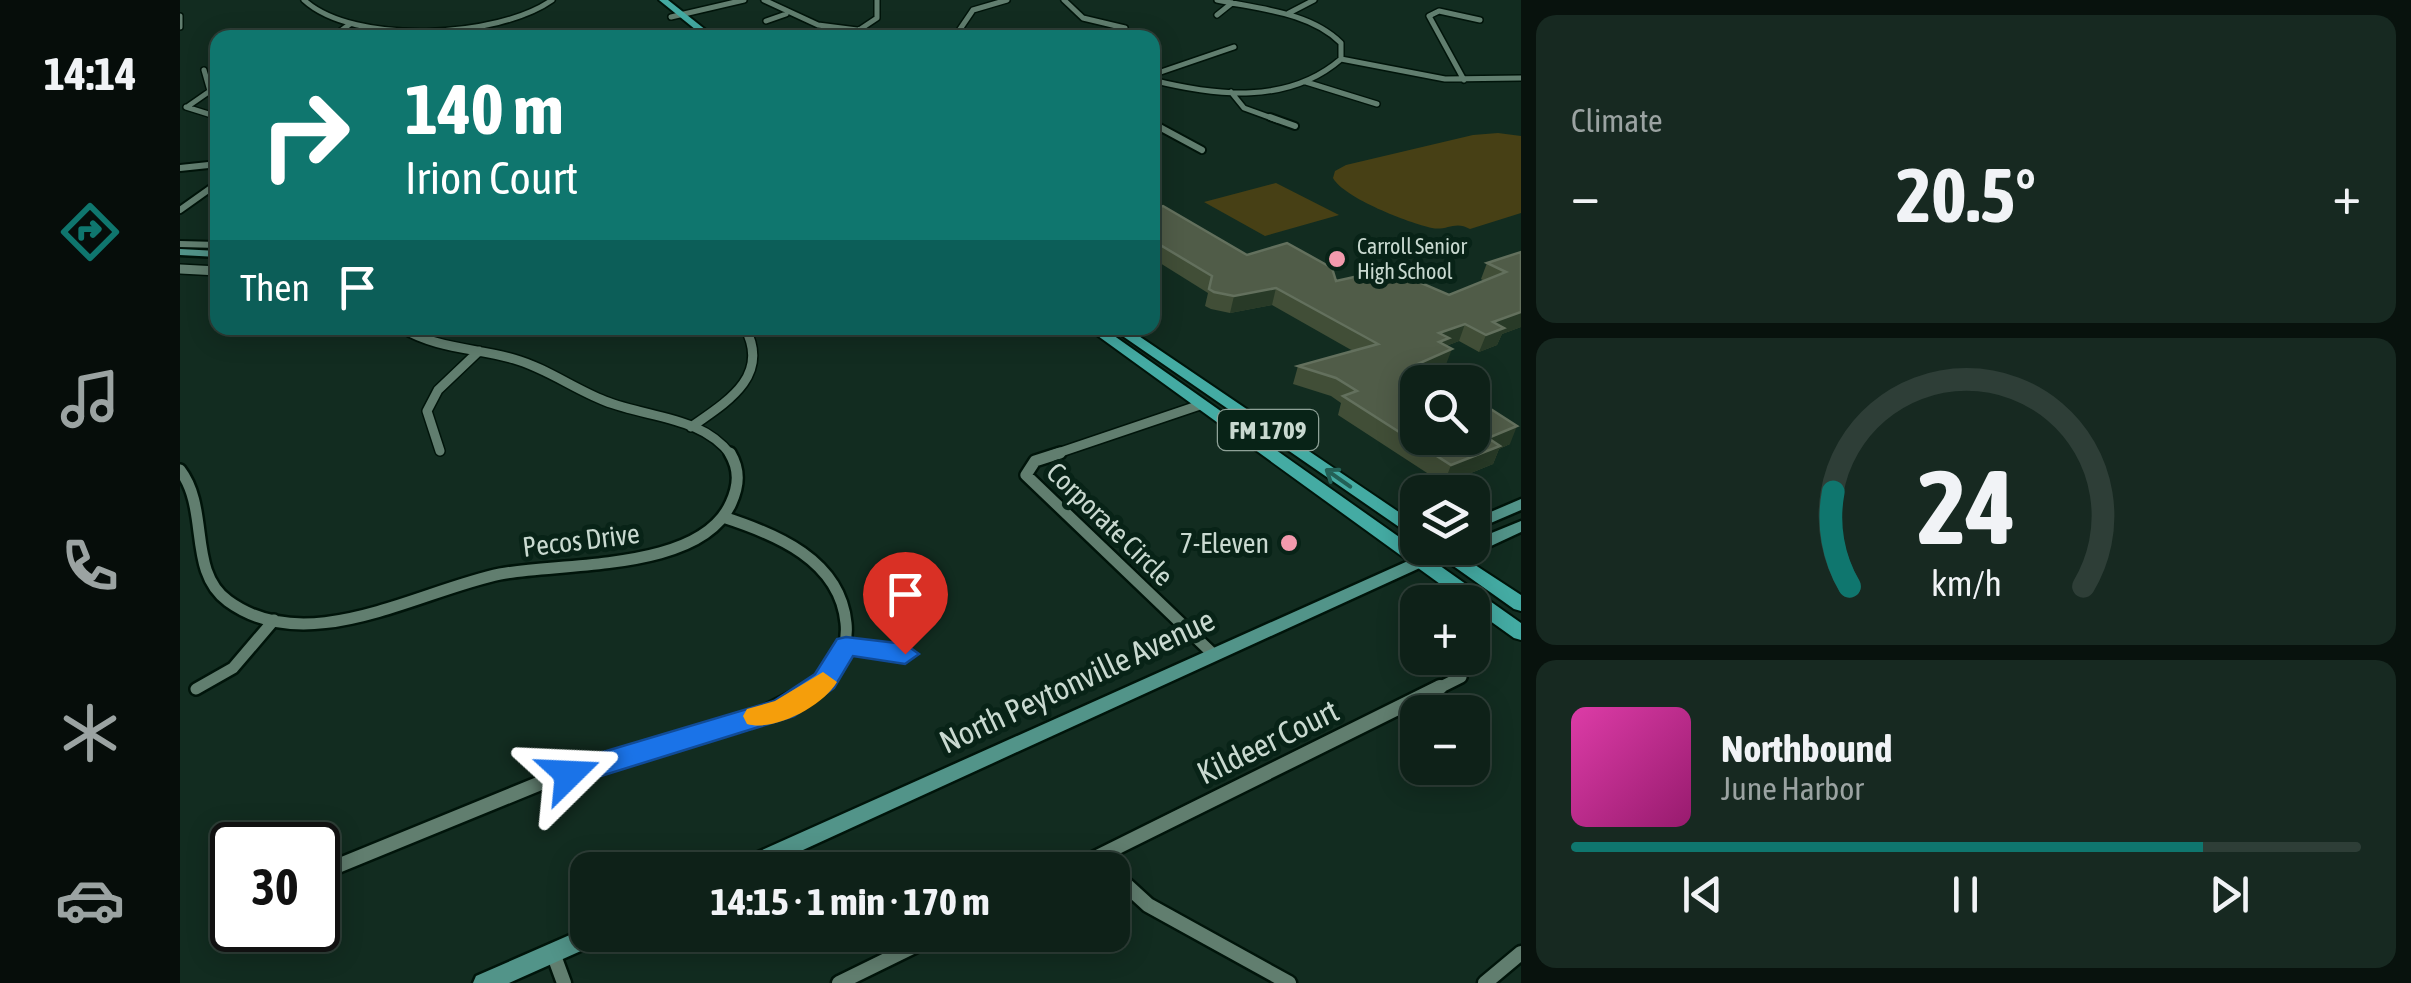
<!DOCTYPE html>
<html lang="en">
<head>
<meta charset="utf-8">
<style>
	body { margin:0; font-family:"Asap Condensed",sans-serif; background:#172921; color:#f1f3f6; height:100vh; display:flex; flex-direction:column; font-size:38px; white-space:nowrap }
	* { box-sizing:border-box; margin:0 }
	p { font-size:32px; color:#9ba3a2 }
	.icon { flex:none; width:55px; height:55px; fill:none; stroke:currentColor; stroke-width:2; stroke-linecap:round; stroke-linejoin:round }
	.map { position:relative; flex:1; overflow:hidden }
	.side { display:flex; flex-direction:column; gap:15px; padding:15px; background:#08120d; width:890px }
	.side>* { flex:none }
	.guide { position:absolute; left:30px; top:30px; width:950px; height:305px; border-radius:20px; box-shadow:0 5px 25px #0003,0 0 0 2px #2e3e37; background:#0f766e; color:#fff; overflow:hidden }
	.tools { position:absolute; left:1220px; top:365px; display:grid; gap:20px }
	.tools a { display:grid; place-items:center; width:90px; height:90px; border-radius:20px; background:#0e2118; box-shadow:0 5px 25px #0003,0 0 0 2px #2e3e37; font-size:50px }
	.speed { position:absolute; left:30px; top:822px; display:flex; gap:20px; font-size:50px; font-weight:700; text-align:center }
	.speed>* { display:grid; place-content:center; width:130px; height:130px; border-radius:50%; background:#0e2118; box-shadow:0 5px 25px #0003,0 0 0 2px #2e3e37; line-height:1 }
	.speed .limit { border:5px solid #111; border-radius:15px; background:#fff; color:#111 }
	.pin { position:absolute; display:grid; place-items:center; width:85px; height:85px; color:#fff; margin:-102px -42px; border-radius:50% 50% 50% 0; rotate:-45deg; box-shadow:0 0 10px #0007 }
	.pin .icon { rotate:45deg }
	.me { position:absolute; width:110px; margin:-55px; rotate:69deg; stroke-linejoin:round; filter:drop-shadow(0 0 8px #0008) }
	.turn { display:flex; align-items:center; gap:35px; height:210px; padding:0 30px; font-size:45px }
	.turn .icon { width:130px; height:130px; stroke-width:2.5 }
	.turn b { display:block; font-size:70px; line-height:85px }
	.then { display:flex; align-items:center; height:95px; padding:0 30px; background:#0003; gap:20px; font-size:38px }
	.big { font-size:75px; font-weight:700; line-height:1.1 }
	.side .widget { flex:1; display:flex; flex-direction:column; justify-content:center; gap:15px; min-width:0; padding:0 35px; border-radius:20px; background:#172921 }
	.side .dial { align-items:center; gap:0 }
	.dial svg { height:260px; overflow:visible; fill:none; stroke:#2e3e37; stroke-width:7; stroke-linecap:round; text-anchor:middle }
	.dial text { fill:#f1f3f6; stroke:none }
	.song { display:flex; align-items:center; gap:30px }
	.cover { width:120px; height:120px; border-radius:15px; background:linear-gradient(135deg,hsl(320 70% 55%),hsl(320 70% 35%)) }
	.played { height:10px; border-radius:5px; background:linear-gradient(90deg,#0f766e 80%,#2e3e37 80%) }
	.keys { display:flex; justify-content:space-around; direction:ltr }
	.heat { display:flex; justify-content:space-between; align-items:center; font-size:55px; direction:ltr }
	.trip { position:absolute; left:390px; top:852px; width:560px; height:100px; border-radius:20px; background:#0e2118; box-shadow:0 5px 25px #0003,0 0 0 2px #2e3e37; font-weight:700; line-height:100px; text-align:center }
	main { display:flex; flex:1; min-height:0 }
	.tab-bar { display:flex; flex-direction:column; width:180px; justify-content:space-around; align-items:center; background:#060d0a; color:#9ba3a2 }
	.tab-bar .icon { width:70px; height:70px }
	.tab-bar .on { color:#0f766e }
	.tab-bar b { font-size:45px; color:#f1f3f6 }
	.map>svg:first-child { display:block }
	.green { fill:#474015 }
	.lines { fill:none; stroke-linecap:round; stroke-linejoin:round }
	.street-far4-casing { stroke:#00140a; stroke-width:8 }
	.street-far3-casing { stroke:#00140a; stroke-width:10 }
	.street-far2-casing { stroke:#00140a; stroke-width:12 }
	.street-far1-casing { stroke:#00140a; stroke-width:16 }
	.street-casing { stroke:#00140a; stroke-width:19 }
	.secondary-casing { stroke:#00140a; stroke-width:5 }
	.primary-casing { stroke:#00140a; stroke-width:4 }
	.street-far4 { stroke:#617e6f; stroke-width:5 }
	.street-far3 { stroke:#617e6f; stroke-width:6 }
	.street-far2 { stroke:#617e6f; stroke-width:9 }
	.street-far1 { stroke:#617e6f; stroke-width:11 }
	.street { stroke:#617e6f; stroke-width:14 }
	.secondary { fill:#529489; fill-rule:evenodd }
	.primary { fill:#44aba3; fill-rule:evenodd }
	.wall { fill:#414e37 }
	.shaded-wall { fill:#283a27 }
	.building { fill:#505c48; stroke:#63705d; stroke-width:2.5 }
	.oneway { stroke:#236056 }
	.route { fill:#1a73e8; stroke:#114b97; stroke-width:2.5 }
	.slow { fill:#f59e0b }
	.poi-dot { fill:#f29aad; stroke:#082317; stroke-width:4 }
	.labels { text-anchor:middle; stroke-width:10; stroke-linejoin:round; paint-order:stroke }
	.far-poi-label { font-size:22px; fill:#c9d9d0; stroke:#082317; text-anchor:start }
	.shield { fill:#082317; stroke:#8fa298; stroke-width:2.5 }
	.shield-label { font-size:25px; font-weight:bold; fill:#c9d9d0 }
	.street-label { font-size:28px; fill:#c9d9d0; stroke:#082317 }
	.poi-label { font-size:28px; fill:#c9d9d0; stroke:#082317; text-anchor:end }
	.near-street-label { font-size:32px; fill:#c9d9d0; stroke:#082317 }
</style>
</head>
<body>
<main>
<nav class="tab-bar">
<b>14:14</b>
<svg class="icon on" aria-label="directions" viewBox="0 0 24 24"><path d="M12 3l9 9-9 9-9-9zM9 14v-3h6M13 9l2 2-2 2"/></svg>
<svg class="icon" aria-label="music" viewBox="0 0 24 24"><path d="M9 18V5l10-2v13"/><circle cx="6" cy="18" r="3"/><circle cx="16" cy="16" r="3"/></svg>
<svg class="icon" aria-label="phone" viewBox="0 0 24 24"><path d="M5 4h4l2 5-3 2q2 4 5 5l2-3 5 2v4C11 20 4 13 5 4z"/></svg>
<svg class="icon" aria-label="climate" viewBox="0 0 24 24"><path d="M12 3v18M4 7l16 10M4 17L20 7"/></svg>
<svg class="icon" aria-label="car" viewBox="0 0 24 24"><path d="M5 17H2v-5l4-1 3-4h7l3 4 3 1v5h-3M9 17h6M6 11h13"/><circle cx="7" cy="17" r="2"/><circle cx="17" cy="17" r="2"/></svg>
</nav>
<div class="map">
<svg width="1341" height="983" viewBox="0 0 1341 983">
	<rect width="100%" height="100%" fill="#122c20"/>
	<path class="green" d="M1318 133 1341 136V213L1290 229C1275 220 1267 231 1252 228 1229 223 1164 198 1153 178L1155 171 1166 165 1293 135Z
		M1096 183 1159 215 1085 236 1024 202Z"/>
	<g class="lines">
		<defs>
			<path id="street-far4" d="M124 0C174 46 319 38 372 0
				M584 0 638 25 740 38
				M884 0 903 18 945 28
				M1109 13 1134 0
				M1037 15 1052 3
				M0 16V27
				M491 17 564 0
				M586 21 606 14
				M151 38 170 24
				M667 38 697 18V0
				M774 38 793 10 827 0
				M1161 59 1265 79 1341 78
				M972 75 1054 47
				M972 80C1036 96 1108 105 1161 59V43C1130 12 1079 9 1037 0
				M1284 80 1249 16 1259 11 1300 20
				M1126 82 1197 104
				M1051 92 1064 108 1097 120
				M6 107 38 117
				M7 107 30 91 24 70"/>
			<path id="street-far3" d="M1090 117 1115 126
				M972 123 1022 150
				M0 168 38 164
				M0 210 38 183
				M0 244 38 245"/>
			<path id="street-far2" d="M0 269 38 271
				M222 328C257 349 296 348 334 359 366 368 394 389 425 401 468 418 522 416 551 455
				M511 427C547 402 591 376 565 328
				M260 451 247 411 258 390 299 351
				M872 455 1020 405"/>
			<path id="street-far1" d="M880 453 855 461 846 475 1033 654
				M0 470C30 509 7 571 48 601 127 659 238 591 320 574 382 562 521 572 551 503 559 485 560 470 550 453
				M543 517C596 534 660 560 666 623 669 651 653 674 632 690
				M666 646 725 654
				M16 689 53 668 94 620
				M1255 690 1281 677"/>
			<path id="street" d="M891 870 1260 687
				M932 872 968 905 1109 983
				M138 874 390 771 567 722 635 687
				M373 953 384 983
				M659 983 757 935
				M1305 983 1341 953"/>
			<path id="secondary" d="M0 249 38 251V257L0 255Z
				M1341 499V510L1292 531V520Z
				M1341 521V532L1298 552 1266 556 579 870H548L551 864 1257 548H1292V541Z
				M408 927V935H424L421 942 329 983H293L296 976Z"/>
			<path id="primary" d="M479 0H488L536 38H526Z
				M907 328H923L1341 623V640L1334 638 1292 608V602H1285Z
				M931 328H947L1238 525V540Z
				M1248 548H1269L1341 595V611L1334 609Z"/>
		</defs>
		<use href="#street-far4" class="street-far4-casing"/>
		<use href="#street-far3" class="street-far3-casing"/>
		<use href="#street-far2" class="street-far2-casing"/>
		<use href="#street-far1" class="street-far1-casing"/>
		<use href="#street" class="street-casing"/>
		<use href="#secondary" class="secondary-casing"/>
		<use href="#primary" class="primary-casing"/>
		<use href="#street-far4" class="street-far4"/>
		<use href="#street-far3" class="street-far3"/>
		<use href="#street-far2" class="street-far2"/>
		<use href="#street-far1" class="street-far1"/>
		<use href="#street" class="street"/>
		<use href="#secondary" class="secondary"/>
		<use href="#primary" class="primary"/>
	</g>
	<path class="wall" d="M972 209 1067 255 1156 281 1200 284 1269 295 1304 281 1301 279 1307 263 1341 252V327L1322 334 1317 345 1299 352 1279 341 1266 346 1265 367 1250 374 1330 444 1319 449 1313 464 1264 484 1158 415 1161 403 1151 396 1113 384 1118 366 1173 351 1092 305 1050 313 1031 309 1025 306 1028 293 972 258Z"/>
	<path class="shaded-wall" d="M1096 288 1092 305 1050 313 1054 296Z
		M1341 312V327L1322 334 1317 345 1299 352 1306 335 1313 322Z
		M1285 324 1279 341 1266 346 1272 349 1265 367 1227 384 1233 366 1259 333Z
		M1337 426 1330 444 1319 449 1313 464 1264 484 1271 465 1308 438Z"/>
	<path class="building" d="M983 206 1067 255 1107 243 1152 268 1156 281 1183 275 1200 284 1225 276 1269 295 1326 272 1307 263 1341 252V312L1313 322 1324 328 1306 335 1285 324 1259 333 1269 338 1259 342 1272 349 1233 366 1269 382H1238V438H1292V397L1337 426 1308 438 1320 446 1271 465 1163 396 1177 391 1156 378 1118 366 1198 344 1096 288 1054 296 1034 292 1029 289 1032 276 972 240V209Z"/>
	<defs><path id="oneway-shaft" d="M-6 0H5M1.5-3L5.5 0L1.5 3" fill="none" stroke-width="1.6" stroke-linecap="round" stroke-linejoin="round" transform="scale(2.5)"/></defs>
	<use class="oneway" href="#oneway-shaft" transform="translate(1158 478) rotate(-145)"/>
	<path class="route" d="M666 637 725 644 739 654 725 664 673 656 654 688 614 716 389 786 379 782 375 774 379 765 594 701 635 674 657 639Z"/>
	<path class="slow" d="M643 672 657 682C643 706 594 732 567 724L563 716 567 709 595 701Z"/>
	<g class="poi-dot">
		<circle cx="1157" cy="259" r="10"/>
		<circle cx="1109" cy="543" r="10"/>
	</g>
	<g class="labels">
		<g class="far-poi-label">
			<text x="1177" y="254">Carroll Senior<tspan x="1177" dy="25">High School</tspan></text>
		</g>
		<rect class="shield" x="1038" y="410" width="100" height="40" rx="8"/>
		<g class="shield-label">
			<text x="1088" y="439">FM 1709</text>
		</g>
		<g class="street-label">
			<text transform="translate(930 524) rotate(44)" y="10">Corporate Circle</text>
			<text transform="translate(401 540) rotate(-7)" y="10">Pecos Drive</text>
		</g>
		<g class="poi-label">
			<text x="1089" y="553">7-Eleven</text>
		</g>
		<g class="near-street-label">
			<text transform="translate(897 681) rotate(-25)" y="11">North Peytonville Avenue</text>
			<text transform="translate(1088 742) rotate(-26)" y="11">Kildeer Court</text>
		</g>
	</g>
</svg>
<div class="tools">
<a><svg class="icon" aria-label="search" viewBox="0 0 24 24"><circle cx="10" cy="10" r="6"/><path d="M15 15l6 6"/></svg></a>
<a><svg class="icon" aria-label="layers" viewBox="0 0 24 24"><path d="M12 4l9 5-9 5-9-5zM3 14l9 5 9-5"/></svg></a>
<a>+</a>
<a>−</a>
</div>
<div class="speed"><div class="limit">30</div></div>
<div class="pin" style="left:725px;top:654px;background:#d93025"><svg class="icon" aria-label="arrive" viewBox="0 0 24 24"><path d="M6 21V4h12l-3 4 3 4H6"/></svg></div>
<svg class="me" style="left:389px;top:774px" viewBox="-20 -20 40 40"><path d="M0-17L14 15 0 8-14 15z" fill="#1a73e8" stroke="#fff" stroke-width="4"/></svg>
<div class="trip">14:15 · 1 min · 170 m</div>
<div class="guide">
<div class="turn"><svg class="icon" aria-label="right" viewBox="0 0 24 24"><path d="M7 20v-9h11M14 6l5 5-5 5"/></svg><div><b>140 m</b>Irion Court</div></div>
<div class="then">Then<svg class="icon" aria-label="arrive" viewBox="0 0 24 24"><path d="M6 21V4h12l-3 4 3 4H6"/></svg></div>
</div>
</div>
<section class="side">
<div class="widget"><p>Climate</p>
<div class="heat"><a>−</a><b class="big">20.5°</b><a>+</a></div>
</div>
<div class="widget dial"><svg viewBox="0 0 100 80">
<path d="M14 69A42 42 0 1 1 86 69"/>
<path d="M14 69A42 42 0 0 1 9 40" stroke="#0f766e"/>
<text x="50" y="56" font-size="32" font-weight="700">24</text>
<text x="50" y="72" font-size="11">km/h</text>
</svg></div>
<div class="widget">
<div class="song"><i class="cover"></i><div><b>Northbound</b><p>June Harbor</p></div></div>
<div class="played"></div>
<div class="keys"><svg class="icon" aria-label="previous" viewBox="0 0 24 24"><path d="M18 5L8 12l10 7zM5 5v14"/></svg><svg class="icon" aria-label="pause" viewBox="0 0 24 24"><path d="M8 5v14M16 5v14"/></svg><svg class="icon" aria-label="next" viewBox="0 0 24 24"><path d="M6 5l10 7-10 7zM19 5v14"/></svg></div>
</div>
</section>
</main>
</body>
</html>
